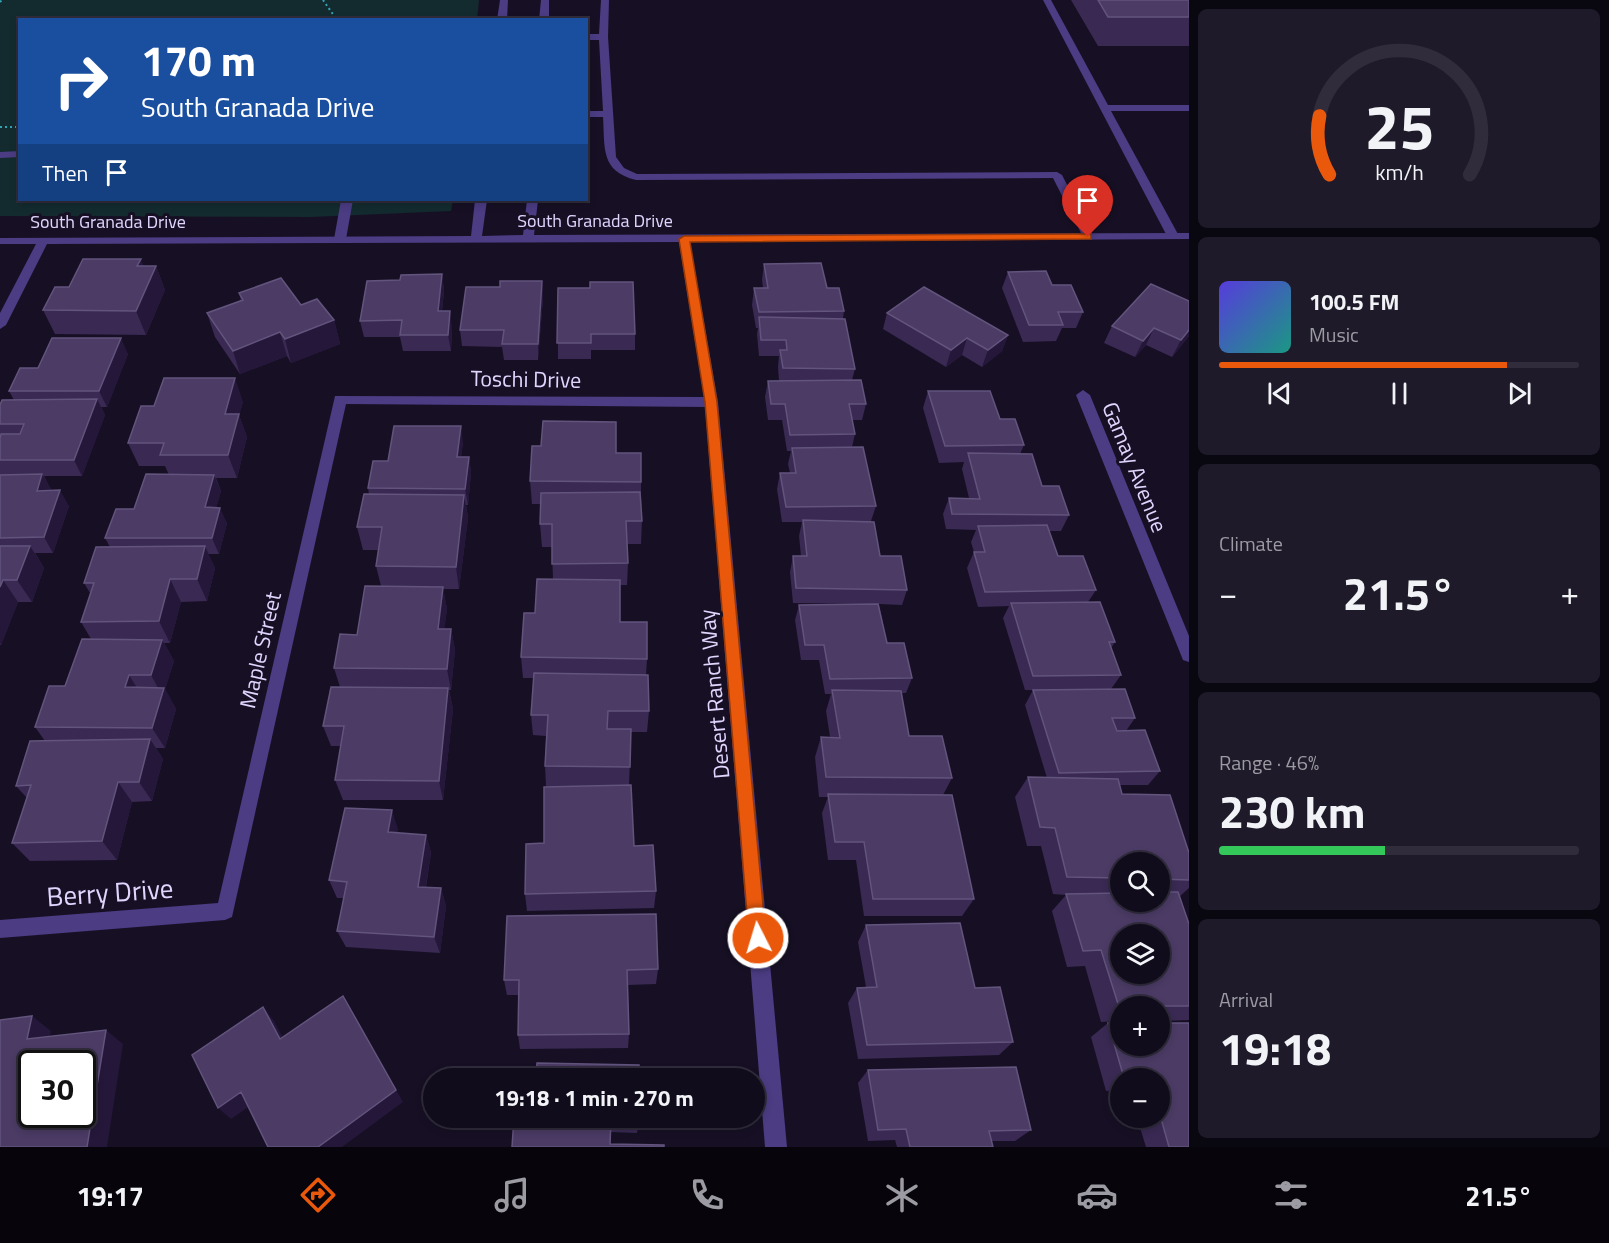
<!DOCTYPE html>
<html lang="en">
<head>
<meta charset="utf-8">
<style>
	body { margin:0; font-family:"Titillium Web",sans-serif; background:#1e1a29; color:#f1f3f6; height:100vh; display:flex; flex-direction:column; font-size:22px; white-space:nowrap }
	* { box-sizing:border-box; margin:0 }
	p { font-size:20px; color:#9c9ba3 }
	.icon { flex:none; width:33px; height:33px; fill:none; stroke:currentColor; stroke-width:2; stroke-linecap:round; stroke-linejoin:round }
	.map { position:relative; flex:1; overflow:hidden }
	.panel { display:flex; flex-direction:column; gap:9px; padding:9px; background:#09070f; width:420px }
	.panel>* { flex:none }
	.banner { position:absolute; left:18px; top:18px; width:570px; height:183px; border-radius:0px; box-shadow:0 3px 9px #0003,0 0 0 2px #302c3b; background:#1a4fa0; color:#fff; overflow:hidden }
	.controls { position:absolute; left:1110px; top:852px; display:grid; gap:12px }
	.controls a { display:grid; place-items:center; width:60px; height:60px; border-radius:50%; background:#110c1c; box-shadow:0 3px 9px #0003,0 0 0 2px #302c3b; font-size:30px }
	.speed { position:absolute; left:18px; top:1050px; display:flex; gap:12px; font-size:30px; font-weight:700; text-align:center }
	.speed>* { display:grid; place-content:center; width:78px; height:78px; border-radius:50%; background:#110c1c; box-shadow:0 3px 9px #0003,0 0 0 2px #302c3b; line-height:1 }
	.speed .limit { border:3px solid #111; border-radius:9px; background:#fff; color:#111 }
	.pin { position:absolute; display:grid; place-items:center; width:51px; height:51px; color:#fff; margin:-62px -26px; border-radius:50% 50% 50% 0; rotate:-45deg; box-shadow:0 0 6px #0007 }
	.pin .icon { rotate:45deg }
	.me { position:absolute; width:66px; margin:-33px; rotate:355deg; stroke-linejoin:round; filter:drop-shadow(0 0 4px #0008) }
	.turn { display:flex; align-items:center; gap:21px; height:126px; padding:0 24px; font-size:27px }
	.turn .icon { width:78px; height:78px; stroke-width:2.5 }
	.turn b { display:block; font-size:42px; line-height:51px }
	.then { display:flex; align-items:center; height:57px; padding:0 24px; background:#0003; gap:12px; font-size:22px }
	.big { font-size:45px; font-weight:700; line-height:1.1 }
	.panel .card { flex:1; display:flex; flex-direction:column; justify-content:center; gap:9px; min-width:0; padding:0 21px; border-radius:9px; background:#1e1a29 }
	.panel .dial { align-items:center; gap:0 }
	.dial svg { height:156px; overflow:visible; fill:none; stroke:#302c3b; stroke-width:7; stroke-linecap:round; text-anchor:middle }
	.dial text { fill:#f1f3f6; stroke:none }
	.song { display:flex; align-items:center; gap:18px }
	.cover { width:72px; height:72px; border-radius:9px; background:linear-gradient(135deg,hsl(250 70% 55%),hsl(170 70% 35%)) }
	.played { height:6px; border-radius:3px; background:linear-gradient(90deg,#ea580c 80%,#302c3b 80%) }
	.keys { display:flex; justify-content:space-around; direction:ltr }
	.heat { display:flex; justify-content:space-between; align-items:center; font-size:33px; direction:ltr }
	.charge { height:9px; border-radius:4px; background:linear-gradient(90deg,#34c759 46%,#302c3b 0) }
	.trip { position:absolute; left:423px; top:1068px; width:342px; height:60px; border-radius:30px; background:#110c1c; box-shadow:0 3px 9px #0003,0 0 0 2px #302c3b; font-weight:700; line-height:60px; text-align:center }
	.tab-bar { display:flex; height:96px; justify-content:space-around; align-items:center; background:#07050b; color:#9c9ba3 }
	.tab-bar .icon { width:42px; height:42px }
	.tab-bar .selected { color:#ea580c }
	.tab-bar b { font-size:27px; color:#f1f3f6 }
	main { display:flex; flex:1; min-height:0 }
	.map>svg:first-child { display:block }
	.green { fill:#132b2f }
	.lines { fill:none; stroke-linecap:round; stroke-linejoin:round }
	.path { stroke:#32a5b5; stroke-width:2; stroke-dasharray:2 3; stroke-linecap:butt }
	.lane { fill:#4b3c83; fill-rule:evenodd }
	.street { fill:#4b3c83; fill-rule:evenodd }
	.wall { fill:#392953; fill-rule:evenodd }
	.shaded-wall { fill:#241739 }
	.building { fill:#4b3b65; stroke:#62547d; stroke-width:1.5; fill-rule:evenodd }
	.route { fill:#ea580c; stroke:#983908; stroke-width:1.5 }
	.labels { text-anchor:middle; stroke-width:6; stroke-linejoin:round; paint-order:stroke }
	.far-street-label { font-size:18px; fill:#e1d5fe; stroke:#171025 }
	.street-label { font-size:22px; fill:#e1d5fe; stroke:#171025 }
	.near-street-label { font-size:27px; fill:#e1d5fe; stroke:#171025 }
</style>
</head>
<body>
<main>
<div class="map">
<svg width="1189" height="1147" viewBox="0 0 1189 1147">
	<rect width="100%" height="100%" fill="#171025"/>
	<path class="green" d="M0 0H479L477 20H20V200H453L451 211 310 217 0 216Z"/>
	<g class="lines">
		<path class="path" d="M323 0 337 20
			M0 2 2 0
			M0 127H20"/>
		<path class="lane" d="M601 0H609L608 37 616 157 624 168 637 174 1057 172 1062 175 1094 237 1092 239H1084L1053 178 636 180C600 171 605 148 603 117H586V111H603L599 40H586V34H599Z
			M1043 0H1051L1108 105H1189V111H1111L1179 236 1177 238 1173 239 1167 236Z
			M20 151V157L0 158V152Z
			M341 200H353L346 239 340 242 334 239Z"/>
		<path class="street" d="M500 0H508L507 20H497Z
			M541 0H549V20H539Z
			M475 200H487L482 236 523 235 527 200H538L534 235 1189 233V239L690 242 718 402 787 1147H765L705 407 346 404 232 917 225 920 0 938V920L218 903 335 396 704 397 679 242 47 244 6 325 0 329V313L36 244H0V238L471 236Z
			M1083 390 1090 395 1189 636V662L1183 660 1181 655 1076 395Z"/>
	</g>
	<path class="wall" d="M1071 0H1189V46H1098Z
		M764 264 827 288 844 311 843 318 855 369 852 380 866 404 862 420H852L855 434 852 447 876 506 871 521 880 556 907 590 902 605 879 604 887 643 912 678 906 693H901L909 736 952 778 943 795 974 899 962 916H864L856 860H828L822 813 828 797H819L815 757 821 737H830L826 711 831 694H825L819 660H801L795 620 799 605 862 604 793 603 790 572 793 556H801L799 536 802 522H782L777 489 780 473H790L788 464 791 451H787L782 420H768L765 397 768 381H779L778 367 779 356H759L757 334 758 328H756L752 305 754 288H763L762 280Z
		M143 266H156L165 290 146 335 55 334 43 310 69 287Z
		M1008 272 1083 312 1076 328H1062L1056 341 1023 342 1002 288Z
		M442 274 444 291 442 311 452 328 451 351H403L400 337H364L360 321 400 280Z
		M542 281 543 298 538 360H504L502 347 462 346 460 330 500 287Z
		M558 288 635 334V350H591V359H558Z
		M239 293 301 305 334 320 340 344 291 363 287 356 240 374 215 337 207 313 241 301Z
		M1189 301V336L1172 357 1146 345 1135 357 1104 343 1112 326Z
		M887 313 1008 335 1002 351 982 367 962 355 946 367 883 329Z
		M128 354 107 407H101L105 415 82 476H44L51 490 69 506 53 553H35L44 568 32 602H18L1 645H0V405L14 400 9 391 38 368Z
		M928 391 1000 419 1024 445 1020 454 1042 486 1069 515 1061 531H1049L1058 556 1096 590 1088 602 1115 642 1111 648 1121 675 1111 689 1135 718 1126 731 1160 771 1148 785H1120L1122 794 1189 853V888L1179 897 1189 924V1020L1160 1021V1006H1120V1021L1101 1022 1085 966 1067 967 1052 911 1066 895 1053 894 1041 846H1027L1015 797 1028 777 1047 778 1025 705 1033 690H1025L1003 618 1009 606 978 607 967 568 974 552 971 542 976 530 946 529 943 514 949 498H969L962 469 964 462 939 463 923 408ZM1120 862H1160V902H1120Z
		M243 402 239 415 247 437 237 478H216L221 491 216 508 227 523 219 554H208L215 568 207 601 181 602 170 643H164L174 661 165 689 176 709 165 748H156L163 759 152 801 132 802 117 860 30 861 12 843 27 798 16 786 45 741 35 727 65 686 91 639 81 622 90 593 84 583 110 547 105 538 169 475 165 466H139L128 443 154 406Z
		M463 442 461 457H469L471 473 468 505H466L468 518 459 589H443L447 609 444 629H451L455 650 451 690H449L453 709 443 800H343L335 780 341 746H331L323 726 340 687 334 668 357 635 381 586 376 566 378 550H363L357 527 369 494 368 488 388 461Z
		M616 453 641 482V496L642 521 641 544H627L628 563 627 585H620V622L647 659 646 675 649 711 647 732H631L629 785 634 846 656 891 654 908 527 911 525 894 544 843 584 786H546L545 766 546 736 533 735 531 715 534 678H523L521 657 535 613 553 580 552 547H542L540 524 541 504H532L530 481Z
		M398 829 397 833 426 835 431 853 426 887 441 888 446 906 440 953 346 947 337 931 344 898H337L329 880Z
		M507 916 658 969 656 984 628 985 629 1034 628 1048 520 1049 518 1035 519 995H507L504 980Z
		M866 925 975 988 1013 1042 999 1055 858 1059 848 1003 857 988 866 987 858 942Z
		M1108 1023 1160 1046 1189 1147H1146L1137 1118H1160V1078H1120V1090L1106 1091 1091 1037Z
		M868 1070 1031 1130 1015 1141H992L993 1147H897L895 1140 868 1141 858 1083Z
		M514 1118 639 1121 637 1133 610 1132V1144L512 1147Z"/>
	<path class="shaded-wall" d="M141 259 149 281 156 266 165 290 146 335 136 311 137 266Z
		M442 274 444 291 440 328 438 311Z
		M542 281 543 298 538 360V344Z
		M450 311 452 328 451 351 448 335Z
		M334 320 340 344 291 363 285 339Z
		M1154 328 1146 345 1135 357 1143 341Z
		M1189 330V336L1172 357 1181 340Z
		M280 332 287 356 240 374 233 351Z
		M1008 335 1002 351 982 367 988 350Z
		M121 338 128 354 107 407 99 391Z
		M967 338 962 355 946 367 951 350Z
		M235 378 243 402 239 415 247 437 237 478 228 455 225 414Z
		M97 399 105 415 82 476 74 460Z
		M461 426 463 442 459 473 457 457Z
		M469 457 471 473 468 505 465 489Z
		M42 474 52 490 46 506 37 491Z
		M214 475 221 491 212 523 205 507Z
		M60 490 69 506 53 553 44 537Z
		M464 495 468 518 459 589 456 567Z
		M220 508 227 523 219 554 212 538Z
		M30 546 44 568 32 602 17 580Z
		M205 546 215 568 207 601 197 579Z
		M170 579 181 602 170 643 159 621Z
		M3 580 18 602 1 645 0 643V587Z
		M443 587 447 609 442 650 438 629Z
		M451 629 455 650 451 690 447 669Z
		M162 640 174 661 165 689 176 709 165 748 152 728 162 695 151 675Z
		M129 675 142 696 125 687Z
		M448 688 453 709 443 800 439 781Z
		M150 739 163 759 152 801 139 782Z
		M118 782 132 802 117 860 102 841Z
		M392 810 398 829 394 851 388 832Z
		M426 835 431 853 423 904 418 887Z
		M441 888 446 906 440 953 434 937Z
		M343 996 403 1102 342 1147H318Z
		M263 1007 274 1021 291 1053 280 1039Z
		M32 1016 51 1031 46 1053 27 1039Z
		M106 1030 123 1044 107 1147H87Z
		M241 1092 253 1104 231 1119 218 1108Z"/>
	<path class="building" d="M1098 0H1189V17H1108Z
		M83 259H141L137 266H156L136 311 43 310 55 287H69Z
		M821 263 827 288H839L844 311 759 312 754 288H768L764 264Z
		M1046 271 1052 285H1071L1083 312H1058L1063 325H1029L1008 272Z
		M442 274 438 311H450L448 335H400L402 320 360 321 367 281 400 280 401 275Z
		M281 278 301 305 317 299 334 320 285 339 280 332 233 351 207 313 243 300 239 293Z
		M500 281H542L538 344H502L504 330H460L466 287H500Z
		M590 282H633L635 334H591V343H557L558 288H590Z
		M1151 284 1189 301V330L1181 340 1154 328 1143 341 1112 326Z
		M924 287 1008 335 988 350 967 338 951 350 887 313Z
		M759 317 845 319 855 369 783 368 780 350H787L786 340H761Z
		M52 338H121L99 391H9L20 368H38Z
		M164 378H235L225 414H239L228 455H160L164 443H128L141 406H154Z
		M861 380 866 404H849L855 434 790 435 785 404H771L768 381Z
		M928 391H990L1000 419H1015L1024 445 945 446Z
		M97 399 74 460H0V438L1 434H20L24 424H0V405L2 400Z
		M543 421 616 422V453H641V482L530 481 532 446H541Z
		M394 426H461L457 457H469L465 489 368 488 373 461H388Z
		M863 447 876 506 786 507 780 473H796L792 448Z
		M968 453 1032 454 1042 486H1059L1069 515 952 514 949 498 980 499Z
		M42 474 37 491 60 490 44 537 0 538V475Z
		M146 474 214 475 205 507 220 508 212 538H105L116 509H134Z
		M640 492 642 521H626L628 563 552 564V524H540L541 493Z
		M364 494 464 495 456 567 376 566 382 527H357Z
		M803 520 874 522 880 556H901L907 590 796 588 793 556H807Z
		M1047 525 1058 556H1083L1096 590 985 592 974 552H985L978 526Z
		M0 546H30L17 580H3L0 587Z
		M205 546 197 579H170L159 621 81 622 94 583H84L96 547Z
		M537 579 620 580V622H647V659L521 657 524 613H535Z
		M365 586 443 587 438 629H451L447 669 334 668 340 634 357 635Z
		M1100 602 1115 642H1109L1121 675 1033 676 1011 603Z
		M878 604 887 643H904L912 678 830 679 824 645H805L799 605Z
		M82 639 162 640 151 675H129L125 687 164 688 152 728 35 727 49 686H65Z
		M534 673 648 675 649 711H608L607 729H631L630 767 545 766 548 715H531Z
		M331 687 448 688 439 781 335 780 344 726H323Z
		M1125 689 1135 718H1112L1117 731 1145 730 1160 771 1059 773 1033 690Z
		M832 690 901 691 909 736H942L952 778 826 777 821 737 840 738Z
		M150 739 139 782H118L102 841 12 843 31 785 16 786 30 741Z
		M1028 777 1118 779 1122 794 1170 795 1189 853V880L1160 879V862H1120V878L1067 877 1055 828 1040 827Z
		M631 785 634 846 653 845 656 891 525 894 526 844 544 843V787Z
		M828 794 952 795 974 899H873L864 842H835Z
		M345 808 392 810 388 832 426 835 418 887 441 888 434 937 337 931 347 882 329 880Z
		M1160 892H1178L1189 924V1006H1120V1007H1119L1101 950 1083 951 1066 894 1120 893V902H1160ZM1120 934H1160V974H1120Z
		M656 914 658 969 627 970 629 1034 518 1035 519 980H504L507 916Z
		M960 923 975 988 1000 987 1013 1042 867 1045 857 988 877 987 866 925Z
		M343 996 396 1090 318 1147H268L241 1092 218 1108 192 1055 263 1007 280 1039Z
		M32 1016 27 1039 106 1030 87 1147H0V1020ZM32 1064H82V1114H32Z
		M1108 1023H1120V1046H1160V1023H1189V1147H1169L1160 1115V1078H1149L1148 1077 1124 1078Z
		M537 1063 639 1065V1078H536Z
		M1016 1067 1031 1130 989 1131 993 1147H910L906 1129 878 1130 868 1070Z
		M514 1118H639V1121H611L610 1144 664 1145V1147H512Z"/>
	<path class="route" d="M1088 234H1091V239L690 242 717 402 766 938 764 944 758 946 752 944 749 938 705 402 679 239 684 236Z"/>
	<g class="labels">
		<g class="far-street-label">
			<text x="595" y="227">South Granada Drive</text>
			<text x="108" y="228">South Granada Drive</text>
		</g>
		<g class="street-label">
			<text transform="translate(526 379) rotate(1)" y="8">Toschi Drive</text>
			<text transform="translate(1135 467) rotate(68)" y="8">Gamay Avenue</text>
			<text transform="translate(260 650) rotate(-77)" y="8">Maple Street</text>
			<text transform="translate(714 694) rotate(-95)" y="8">Desert Ranch Way</text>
		</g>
		<g class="near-street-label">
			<text transform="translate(110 893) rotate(-4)" y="9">Berry Drive</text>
		</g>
	</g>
</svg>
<div class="controls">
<a><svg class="icon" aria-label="search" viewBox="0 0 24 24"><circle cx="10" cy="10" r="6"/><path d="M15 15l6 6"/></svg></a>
<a><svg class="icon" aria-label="layers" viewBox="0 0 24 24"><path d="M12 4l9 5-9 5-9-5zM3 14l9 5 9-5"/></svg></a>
<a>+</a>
<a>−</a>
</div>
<div class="speed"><div class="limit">30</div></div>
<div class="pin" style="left:1088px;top:237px;background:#d93025"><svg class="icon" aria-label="arrive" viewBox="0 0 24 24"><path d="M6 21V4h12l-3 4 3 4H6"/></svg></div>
<svg class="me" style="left:758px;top:938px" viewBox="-20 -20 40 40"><circle r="17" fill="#ea580c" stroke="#fff" stroke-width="3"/><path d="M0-11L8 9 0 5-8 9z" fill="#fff"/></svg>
<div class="trip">19:18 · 1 min · 270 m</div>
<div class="banner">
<div class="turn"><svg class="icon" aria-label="right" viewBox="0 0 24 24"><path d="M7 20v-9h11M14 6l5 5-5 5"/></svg><div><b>170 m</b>South Granada Drive</div></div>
<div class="then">Then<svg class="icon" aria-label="arrive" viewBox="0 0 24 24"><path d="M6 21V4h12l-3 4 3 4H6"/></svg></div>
</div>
</div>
<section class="panel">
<div class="card dial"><svg viewBox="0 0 100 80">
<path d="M14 69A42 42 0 1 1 86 69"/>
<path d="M14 69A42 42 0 0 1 9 39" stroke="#ea580c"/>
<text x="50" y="56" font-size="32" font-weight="700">25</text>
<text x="50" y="72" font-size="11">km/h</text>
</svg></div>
<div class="card">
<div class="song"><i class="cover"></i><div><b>100.5 FM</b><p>Music</p></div></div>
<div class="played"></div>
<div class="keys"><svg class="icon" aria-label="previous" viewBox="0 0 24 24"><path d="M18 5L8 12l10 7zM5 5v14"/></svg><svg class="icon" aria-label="pause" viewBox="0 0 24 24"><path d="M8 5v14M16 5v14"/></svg><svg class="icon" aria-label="next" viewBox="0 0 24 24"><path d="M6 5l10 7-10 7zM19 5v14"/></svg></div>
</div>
<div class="card"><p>Climate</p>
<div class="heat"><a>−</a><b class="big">21.5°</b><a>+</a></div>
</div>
<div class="card"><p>Range · 46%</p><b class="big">230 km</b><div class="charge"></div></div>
<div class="card"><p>Arrival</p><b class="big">19:18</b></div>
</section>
</main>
<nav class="tab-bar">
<b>19:17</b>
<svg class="icon selected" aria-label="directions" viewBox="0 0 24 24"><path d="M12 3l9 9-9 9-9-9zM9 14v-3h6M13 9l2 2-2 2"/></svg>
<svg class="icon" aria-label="music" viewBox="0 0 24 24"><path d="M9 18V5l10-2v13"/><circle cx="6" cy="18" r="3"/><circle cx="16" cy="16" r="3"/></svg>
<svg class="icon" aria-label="phone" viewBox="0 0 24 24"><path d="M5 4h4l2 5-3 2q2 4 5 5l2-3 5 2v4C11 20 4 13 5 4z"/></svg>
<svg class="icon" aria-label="climate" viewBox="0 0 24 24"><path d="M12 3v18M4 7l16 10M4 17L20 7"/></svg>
<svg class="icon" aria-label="car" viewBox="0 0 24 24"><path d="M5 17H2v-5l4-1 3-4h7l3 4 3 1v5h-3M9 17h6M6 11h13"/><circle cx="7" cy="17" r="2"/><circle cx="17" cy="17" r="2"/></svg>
<svg class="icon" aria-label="filters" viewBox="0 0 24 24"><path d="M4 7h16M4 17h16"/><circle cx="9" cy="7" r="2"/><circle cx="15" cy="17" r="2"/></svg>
<b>21.5°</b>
</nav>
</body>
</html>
